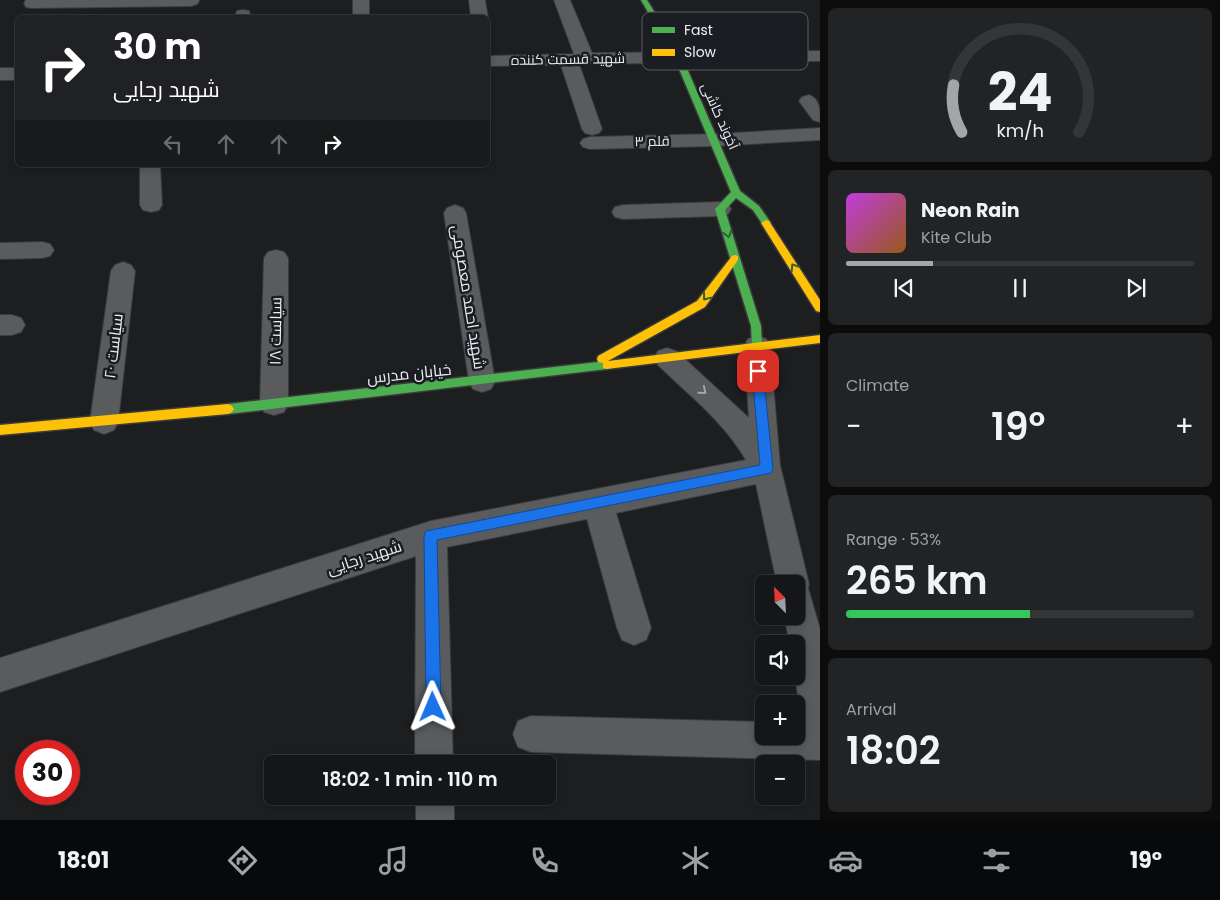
<!DOCTYPE html>
<html lang="en">
<head>
<meta charset="utf-8">
<style>
	body { margin:0; font-family:Poppins,Cairo,sans-serif; background:#222325; color:#f1f3f6; height:100vh; display:flex; flex-direction:column; font-size:19px; white-space:nowrap }
	* { box-sizing:border-box; margin:0 }
	p { font-size:16px; color:#9d9fa2 }
	.icon { flex:none; width:28px; height:28px; fill:none; stroke:currentColor; stroke-width:2; stroke-linecap:round; stroke-linejoin:round }
	.map { position:relative; flex:1; overflow:hidden }
	.details { display:flex; flex-direction:column; gap:8px; padding:8px; background:#0c0c0d; width:400px }
	.details>* { flex:none }
	.hud { position:absolute; left:15px; top:15px; width:475px; height:152px; border-radius:8px; box-shadow:0 2px 8px #0003,0 0 0 1px #343537; background:#202124; color:#fff; overflow:hidden }
	.needle { width:32px; rotate:336deg }
	.fabs { position:absolute; left:755px; top:575px; display:grid; gap:10px }
	.fabs a { display:grid; place-items:center; width:50px; height:50px; border-radius:8px; background:#151618; box-shadow:0 2px 8px #0003,0 0 0 1px #343537; font-size:25px }
	.speed { position:absolute; left:15px; top:740px; display:flex; gap:10px; font-size:25px; font-weight:700; text-align:center }
	.speed>* { display:grid; place-content:center; width:65px; height:65px; border-radius:50%; background:#151618; box-shadow:0 2px 8px #0003,0 0 0 1px #343537; line-height:1 }
	.speed .limit { border:8px solid #d22; background:#fff; color:#111 }
	.pin { position:absolute; display:grid; place-items:center; width:42px; height:42px; color:#fff; margin:-21px; border-radius:10px; box-shadow:0 2px 8px #0006 }
	.me { position:absolute; width:55px; margin:-28px; rotate:359deg; stroke-linejoin:round; filter:drop-shadow(0 0 4px #0008) }
	.turn { display:flex; align-items:center; gap:18px; height:105px; padding:0 15px; font-size:22px }
	.turn .icon { width:65px; height:65px; stroke-width:2.5 }
	.turn b { display:block; font-size:35px; line-height:42px }
	.lanes { display:flex; align-items:center; height:48px; padding:0 15px; background:#0003; justify-content:center; gap:25px; direction:ltr }
	.lanes .off { opacity:.35 }
	.big { font-size:38px; font-weight:600; line-height:1.1 }
	.details .widget { flex:1; display:flex; flex-direction:column; justify-content:center; gap:8px; min-width:0; padding:0 18px; border-radius:8px; background:#222325 }
	.details .dial { align-items:center; gap:0 }
	.dial svg { height:130px; overflow:visible; fill:none; stroke:#343537; stroke-width:7; stroke-linecap:round; text-anchor:middle }
	.dial text { fill:#f1f3f6; stroke:none }
	.song { display:flex; align-items:center; gap:15px }
	.cover { width:60px; height:60px; border-radius:8px; background:linear-gradient(135deg,hsl(290 70% 55%),hsl(30 70% 35%)) }
	.played { height:5px; border-radius:2px; background:linear-gradient(90deg,#a3a5a8 25%,#343537 25%) }
	.keys { display:flex; justify-content:space-around; direction:ltr }
	.heat { display:flex; justify-content:space-between; align-items:center; font-size:28px; direction:ltr }
	.charge { height:8px; border-radius:4px; background:linear-gradient(90deg,#34c759 53%,#343537 0) }
	.trip { position:absolute; left:264px; top:755px; width:292px; height:50px; border-radius:8px; background:#151618; box-shadow:0 2px 8px #0003,0 0 0 1px #343537; font-weight:600; line-height:50px; text-align:center }
	.tabs { display:flex; height:80px; justify-content:space-around; align-items:center; background:#08090a; color:#9d9fa2 }
	.tabs .icon { width:35px; height:35px }
	.tabs .current { color:#a3a5a8 }
	.tabs b { font-size:22px; color:#f1f3f6 }
	main { display:flex; flex:1; min-height:0 }
	.map>svg:first-child { display:block }
	.lines { fill:none; stroke-linecap:round; stroke-linejoin:round }
	.street-casing { stroke:#3a3b3c; stroke-width:2 }
	.fast-casing { stroke:#3a3b3c; stroke-width:3 }
	.slow-casing { stroke:#3a3b3c; stroke-width:3 }
	.street { fill:#595b5c; fill-rule:evenodd }
	.fast { fill:#4caf50; fill-rule:evenodd }
	.slow { fill:#ffc107; fill-rule:evenodd }
	.oneway { stroke:#305f37 }
	.oneway2 { stroke:#a2a4a6 }
	.route { fill:#1a73e8; stroke:#114b97 }
	.labels { text-anchor:middle; stroke-width:5; stroke-linejoin:round; paint-order:stroke }
	.far-street-label { font-size:14px; fill:#ebedf1; stroke:#1a1d22 }
	.street-label { font-size:16px; fill:#ebedf1; stroke:#1a1d22 }
	.key { fill:#1a1d22; stroke:#595b60; stroke-width:1 }
	.key-label { font-size:14px; fill:#ebedf1 }
</style>
</head>
<body>
<main>
<div class="map">
<svg width="820" height="820" viewBox="0 0 820 820">
	<rect width="100%" height="100%" fill="#1c1e20"/>
	<g class="lines">
		<defs>
			<path id="street" d="M26 0H199V1L197 4 191 6 32 8 26 7 24 3Z
				M353 0H369V18H353Z
				M469 0H485L488 18V19V18H471Z
				M554 0H570L592 53 820 51V61L579 64 602 129 599 133 592 135 585 133 582 129 561 65 488 66V56L574 54Z
				M243 10 249 11 251 18H235L237 11Z
				M0 68H18V80H0Z
				M809 95C820 99 820 110 820 122L813 120 799 101 802 97Z
				M820 128V140L715 146 590 149 583 147 580 143 583 139 590 137 715 134Z
				M140 165H160L162 205 159 210 151 212 143 210 140 205Z
				M720 202 728 204 731 209 728 214 720 216 623 219 615 217 612 212 615 207 623 205Z
				M455 205 463 208 466 213 495 381 491 389 482 392 473 389 469 381 444 213 447 208Z
				M42 242 50 244 54 250 50 256 42 258 0 259V243Z
				M276 250 284 252 288 258V404L284 412 274 415 264 412 260 404 264 258 268 252Z
				M123 262 131 265 135 271 118 422 114 430 104 434 94 430 90 422 111 271 115 265Z
				M0 315H12L21 318 25 325 21 332 12 335H0Z
				M757 336 766 339 770 346 780 465 809 584 808 588 820 629V760L531 752 518 747 513 734 518 721 531 716 764 722V736H796V723H802L795 676 796 644H790L784 616H796V584H777L756 484 616 513 651 628 646 640 634 645 622 640 617 628 587 519 447 547 453 764H415L416 556 0 692V658L431 521 746 460C724 422 689 395 658 365L654 358 658 351 667 348 676 351 749 418 744 346 748 339Z
				M416 796H454V820H416Z"/>
			<path id="fast" d="M641 0H647L682 57 740 191 759 206 771 223 766 226 763 225 753 210 736 198 725 210 761 326 762 346 761 349H753L752 346 751 326 715 209 731 192 674 57Z
				M607 361 612 365 607 369 228 414 224 412 222 409 224 406 228 404Z"/>
			<path id="slow" d="M766 220 769 221 820 300V312L816 311 761 223Z
				M735 255 738 256V260L705 307 608 361 820 335V343L607 369 603 368V363L598 362 597 359 598 356 697 301 732 256Z
				M228 404 232 406 234 409 232 412 228 414 0 435V425Z"/>
		</defs>
		<use href="#street" class="street-casing"/>
		<use href="#fast" class="fast-casing"/>
		<use href="#slow" class="slow-casing"/>
		<use href="#street" class="street"/>
		<use href="#fast" class="fast"/>
		<use href="#slow" class="slow"/>
	</g>
	<defs><path id="oneway-chevron" d="M-2-3.5L2.5 0L-2 3.5" fill="none" stroke-width="1.6" stroke-linecap="round" stroke-linejoin="round" transform="scale(1.25)"/></defs>
	<g class="oneway">
		<use href="#oneway-chevron" transform="translate(728 234) rotate(73)"/>
		<use href="#oneway-chevron" transform="translate(794 267) rotate(-123)"/>
		<use href="#oneway-chevron" transform="translate(706 297) rotate(127)"/>
	</g>
	<use class="oneway2" href="#oneway-chevron" transform="translate(703 391) rotate(40)"/>
	<path class="route" d="M758 366 763 371 773 469 771 473 437 540 441 707 439 712 433 714 428 712 426 707 424 536 426 531 760 465 752 371Z"/>
	<g class="labels">
		<g class="far-street-label">
			<text transform="translate(568 59) rotate(-1)" y="5">شهید قسمت کننده</text>
			<text transform="translate(720 116) rotate(66)" y="5">آخوند کاشی</text>
			<text transform="translate(652 141) rotate(-1)" y="5">قلم ۳</text>
		</g>
		<g class="street-label">
			<text transform="translate(469 297) rotate(81)" y="6">شهید احمد معصومی</text>
			<text transform="translate(275 331) rotate(-89)" y="6">سیاست ۱۸</text>
			<text transform="translate(113 346) rotate(-83)" y="6">سیاست ۲۰</text>
			<text transform="translate(409 373) rotate(-6)" y="6">خیابان مدرس</text>
			<text transform="translate(364 557) rotate(-18)" y="6">شهید رجایی</text>
		</g>
	</g>
	<rect x="642" y="12" width="166" height="58" rx="8" class="key"/>
	<rect x="652" y="27" width="23" height="6" fill="#4caf50"/>
	<rect x="652" y="49" width="23" height="7" fill="#ffc107"/>
	<g class="key-label">
		<text x="684" y="35">Fast</text>
		<text x="684" y="57">Slow</text>
	</g>
</svg>
<div class="fabs">
<a><svg class="needle" viewBox="-14 -14 28 28"><path d="M0-13l5 13h-10z" fill="#e53935"/><path d="M0 13l5-13h-10z" fill="#9d9fa2"/></svg></a>
<a><svg class="icon" aria-label="sound" viewBox="0 0 24 24"><path d="M4 9h4l5-4v14l-5-4H4zM17 9q2 3 0 6"/></svg></a>
<a>+</a>
<a>−</a>
</div>
<div class="speed"><div class="limit">30</div></div>
<div class="pin" style="left:758px;top:371px;background:#d93025"><svg class="icon" aria-label="arrive" viewBox="0 0 24 24"><path d="M6 21V4h12l-3 4 3 4H6"/></svg></div>
<svg class="me" style="left:433px;top:707px" viewBox="-20 -20 40 40"><path d="M0-17L14 15 0 8-14 15z" fill="#1a73e8" stroke="#fff" stroke-width="4"/></svg>
<div class="trip">18:02 · 1 min · 110 m</div>
<div class="hud">
<div class="turn"><svg class="icon" aria-label="right" viewBox="0 0 24 24"><path d="M7 20v-9h11M14 6l5 5-5 5"/></svg><div><b>30 m</b>شهید رجایی</div></div>
<div class="lanes"><svg class="icon off" aria-label="left" viewBox="0 0 24 24"><path d="M17 20v-9H6M10 6l-5 5 5 5"/></svg><svg class="icon off" aria-label="ahead" viewBox="0 0 24 24"><path d="M12 20V5M6 11l6-6 6 6"/></svg><svg class="icon off" aria-label="ahead" viewBox="0 0 24 24"><path d="M12 20V5M6 11l6-6 6 6"/></svg><svg class="icon" aria-label="right" viewBox="0 0 24 24"><path d="M7 20v-9h11M14 6l5 5-5 5"/></svg></div>
</div>
</div>
<section class="details">
<div class="widget dial"><svg viewBox="0 0 100 80">
<path d="M14 69A42 42 0 1 1 86 69"/>
<path d="M14 69A42 42 0 0 1 9 40" stroke="#a3a5a8"/>
<text x="50" y="56" font-size="32" font-weight="700">24</text>
<text x="50" y="72" font-size="11">km/h</text>
</svg></div>
<div class="widget">
<div class="song"><i class="cover"></i><div><b>Neon Rain</b><p>Kite Club</p></div></div>
<div class="played"></div>
<div class="keys"><svg class="icon" aria-label="previous" viewBox="0 0 24 24"><path d="M18 5L8 12l10 7zM5 5v14"/></svg><svg class="icon" aria-label="pause" viewBox="0 0 24 24"><path d="M8 5v14M16 5v14"/></svg><svg class="icon" aria-label="next" viewBox="0 0 24 24"><path d="M6 5l10 7-10 7zM19 5v14"/></svg></div>
</div>
<div class="widget"><p>Climate</p>
<div class="heat"><a>−</a><b class="big">19°</b><a>+</a></div>
</div>
<div class="widget"><p>Range · 53%</p><b class="big">265 km</b><div class="charge"></div></div>
<div class="widget"><p>Arrival</p><b class="big">18:02</b></div>
</section>
</main>
<nav class="tabs">
<b>18:01</b>
<svg class="icon current" aria-label="directions" viewBox="0 0 24 24"><path d="M12 3l9 9-9 9-9-9zM9 14v-3h6M13 9l2 2-2 2"/></svg>
<svg class="icon" aria-label="music" viewBox="0 0 24 24"><path d="M9 18V5l10-2v13"/><circle cx="6" cy="18" r="3"/><circle cx="16" cy="16" r="3"/></svg>
<svg class="icon" aria-label="phone" viewBox="0 0 24 24"><path d="M5 4h4l2 5-3 2q2 4 5 5l2-3 5 2v4C11 20 4 13 5 4z"/></svg>
<svg class="icon" aria-label="climate" viewBox="0 0 24 24"><path d="M12 3v18M4 7l16 10M4 17L20 7"/></svg>
<svg class="icon" aria-label="car" viewBox="0 0 24 24"><path d="M5 17H2v-5l4-1 3-4h7l3 4 3 1v5h-3M9 17h6M6 11h13"/><circle cx="7" cy="17" r="2"/><circle cx="17" cy="17" r="2"/></svg>
<svg class="icon" aria-label="filters" viewBox="0 0 24 24"><path d="M4 7h16M4 17h16"/><circle cx="9" cy="7" r="2"/><circle cx="15" cy="17" r="2"/></svg>
<b>19°</b>
</nav>
</body>
</html>
